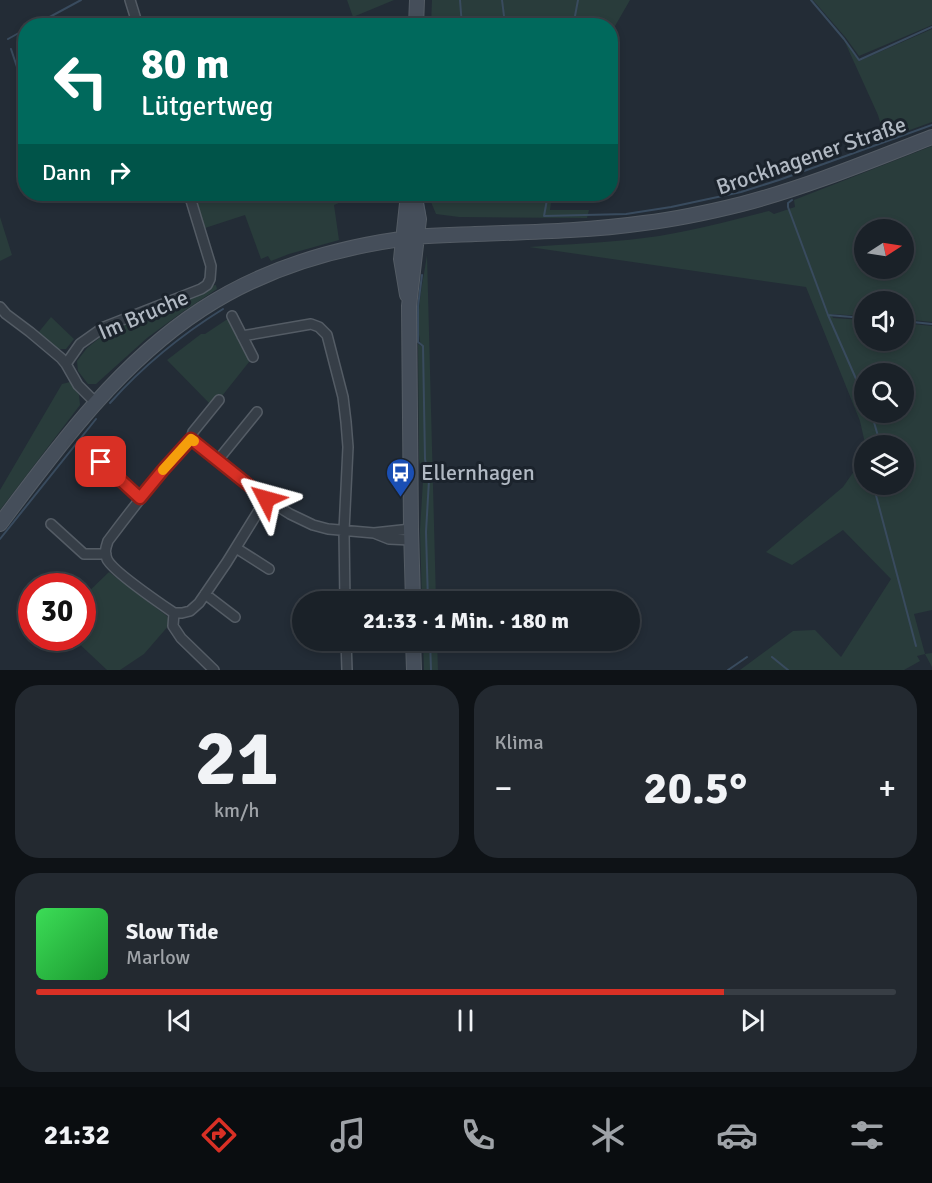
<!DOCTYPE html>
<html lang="de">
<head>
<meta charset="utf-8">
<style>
	body { margin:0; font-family:Signika,sans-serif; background:#232930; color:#f1f3f6; height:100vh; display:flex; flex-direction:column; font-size:22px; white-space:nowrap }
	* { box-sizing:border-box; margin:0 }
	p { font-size:20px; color:#9fa3a8 }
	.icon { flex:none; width:33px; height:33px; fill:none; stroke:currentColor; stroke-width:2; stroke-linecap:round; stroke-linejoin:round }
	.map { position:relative; height:670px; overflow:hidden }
	.drawer { display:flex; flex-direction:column; gap:15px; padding:15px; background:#0e1216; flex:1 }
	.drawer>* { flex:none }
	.banner { position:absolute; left:18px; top:18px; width:600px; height:183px; border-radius:24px; box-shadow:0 3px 9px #0003,0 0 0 2px #383e45; background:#00695c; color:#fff; overflow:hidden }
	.needle { width:39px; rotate:78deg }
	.fabs { position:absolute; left:854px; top:219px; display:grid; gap:12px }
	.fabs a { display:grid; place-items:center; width:60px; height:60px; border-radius:50%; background:#1a2128; box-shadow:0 3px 9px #0003,0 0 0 2px #383e45; font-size:30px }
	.speed { position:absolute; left:18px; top:573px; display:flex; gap:12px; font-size:30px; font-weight:700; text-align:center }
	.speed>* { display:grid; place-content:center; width:78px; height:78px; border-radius:50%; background:#1a2128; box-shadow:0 3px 9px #0003,0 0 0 2px #383e45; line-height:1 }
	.speed .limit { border:9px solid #d22; background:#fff; color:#111 }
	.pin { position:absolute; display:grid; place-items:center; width:51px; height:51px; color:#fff; margin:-26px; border-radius:12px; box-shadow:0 3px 9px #0006 }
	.me { position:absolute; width:66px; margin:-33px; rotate:309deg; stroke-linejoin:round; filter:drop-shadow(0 0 4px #0008) }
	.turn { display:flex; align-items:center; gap:21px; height:126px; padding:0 24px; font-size:27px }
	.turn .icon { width:78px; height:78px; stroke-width:2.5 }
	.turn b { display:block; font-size:42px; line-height:51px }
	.then { display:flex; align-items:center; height:57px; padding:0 24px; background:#0003; gap:12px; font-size:22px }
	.big { font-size:45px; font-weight:700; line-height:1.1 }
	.drawer .card { flex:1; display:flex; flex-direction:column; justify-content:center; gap:9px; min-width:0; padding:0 21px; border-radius:24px; background:#232930 }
	.drawer .dial { align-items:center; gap:0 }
	.dial b { font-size:78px; line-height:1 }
	.song { display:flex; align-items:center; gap:18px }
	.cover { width:72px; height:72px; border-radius:9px; background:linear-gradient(135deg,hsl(130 70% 55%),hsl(130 70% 35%)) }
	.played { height:6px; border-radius:3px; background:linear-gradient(90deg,#d93025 80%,#383e45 80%) }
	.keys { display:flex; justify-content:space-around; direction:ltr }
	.heat { display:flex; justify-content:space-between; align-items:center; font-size:33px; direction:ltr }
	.drawer .tiles { flex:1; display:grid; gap:15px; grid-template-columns:1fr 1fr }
	.card:last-child { grid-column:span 2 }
	.trip { position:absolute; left:292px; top:591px; width:348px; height:60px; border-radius:30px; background:#1a2128; box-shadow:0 3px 9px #0003,0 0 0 2px #383e45; font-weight:700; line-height:60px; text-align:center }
	.tab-bar { display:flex; height:96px; justify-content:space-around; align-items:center; background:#0a0d10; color:#9fa3a8 }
	.tab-bar .icon { width:42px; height:42px }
	.tab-bar .on { color:#d93025 }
	.tab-bar b { font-size:27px; color:#f1f3f6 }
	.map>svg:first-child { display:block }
	.green { fill:#293c3b; fill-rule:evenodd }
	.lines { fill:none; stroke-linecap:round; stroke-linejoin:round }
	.stream { stroke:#394b5e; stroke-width:2 }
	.minor-casing { stroke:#545c65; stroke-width:12 }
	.secondary-casing { stroke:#545c65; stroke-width:16 }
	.minor { stroke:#363e47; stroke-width:9 }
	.secondary { stroke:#454e5a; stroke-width:14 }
	.route-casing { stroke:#8d1f18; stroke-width:15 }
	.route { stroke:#d93025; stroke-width:10 }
	.slow { stroke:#f59e0b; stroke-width:10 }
	.labels { text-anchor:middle; stroke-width:6; stroke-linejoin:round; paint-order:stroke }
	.street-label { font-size:22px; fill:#b1b9c3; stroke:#1b232c }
	.poi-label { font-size:22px; fill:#b1b9c3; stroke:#1b232c; text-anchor:start }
</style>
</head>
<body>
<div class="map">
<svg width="932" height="670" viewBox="0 0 932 670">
	<rect width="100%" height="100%" fill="#232c36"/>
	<path class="green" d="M347 0H394L353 17Z
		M432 0H630L611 33 610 26 431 25Z
		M813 0H932V25L859 56 846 38Z
		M932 29V122L885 139 878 115 844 40 859 61Z
		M932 146V322L903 319V302H864V316L831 314 833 318 864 320V340H903V323L932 326V610L914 614 925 654 932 653V667L925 654 917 656 920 661 904 670H740L793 631 815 630 841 657 891 579 843 530 792 565 766 552 843 487 857 467 864 447V484H903V446L865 445V443L860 421 806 287 529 247C567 244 606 243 644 238 686 233 728 221 769 211L774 214 795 207 794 200ZM864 230H903V268H864ZM864 374H903V412H864Z
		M199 194H355V196L334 205 339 240 289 254 271 261 268 256 261 259 245 215 205 228 195 195Z
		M430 194H552L550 210H589L587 218 459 217 436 214 431 202Z
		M0 217 12 255 0 261Z
		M427 255 436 601V602L422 601 420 530 423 481 419 459 418 344 421 346C414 318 423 283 427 255Z
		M216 285 217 289 181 313 147 338 96 384H88L78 371 77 361 87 348 107 332 202 293 210 286Z
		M51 317 74 339 66 349H57L38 333Z
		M229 318 248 357 249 362 222 396 219 394 210 404 167 360 201 334H205Z
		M70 382 79 395 80 405 0 510V490L62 384Z
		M109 572 167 616 170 624 144 654 120 670H107L73 638H82L83 597Z
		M423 641H437L438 670H424Z"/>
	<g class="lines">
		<path class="stream" d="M460 0 462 26
			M502 0 504 16
			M811 0 844 39 859 60 932 27
			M575 16 578 0
			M33 26 81 0
			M8 39 26 29
			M11 49 26 94
			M422 194 425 214
			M548 194 544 216 626 214 671 207 741 192 779 180 932 125
			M792 200 788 203V207L828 315 864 397
			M422 275 418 306V342L423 346 425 459 429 480 426 532 428 602
			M828 315 864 318
			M903 321 932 324
			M110 403C143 366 181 335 223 309
			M871 412 878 436 876 446
			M873 484 916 646
			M0 539 96 419
			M430 640 431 670
			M772 657 788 670
			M728 670 747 657"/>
		<defs>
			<path id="minor" d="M130 0 138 26
				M0 307 6 314 30 332 61 358 66 364 78 385 96 403
				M232 316 253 357
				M242 336 311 324 319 327 327 335 343 397 346 422 348 447 344 531 345 602
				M66 364 80 344 104 327 201 289 207 285 210 279 211 266 189 194
				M219 400 193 432 191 439C161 471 135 505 108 541 106 547 104 552 107 559 112 571 161 604 174 613H182L190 611 199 603 227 562 266 499
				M191 439 266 499 290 514 313 525 328 529 374 533 389 539 411 540
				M218 460 257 412
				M101 462 140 498
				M51 524 84 554H106
				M374 533 411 529
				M236 548 269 569
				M205 594 235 617
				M174 613 173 626 181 638 214 670
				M346 640 347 670"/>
			<path id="secondary" d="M416 26 417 0
				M407 295 401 259 408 194
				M0 524C59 445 119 363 202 309 266 267 341 246 416 237 436 235 455 235 475 234 531 232 588 231 644 223 677 219 710 212 742 204 807 187 870 161 932 137
				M413 602 411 529 409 306 419 219 414 194
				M413 640 414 670"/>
		</defs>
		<use href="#minor" class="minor-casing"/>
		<use href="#secondary" class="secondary-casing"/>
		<use href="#minor" class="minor"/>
		<use href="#secondary" class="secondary"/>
	</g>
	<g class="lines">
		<defs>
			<path id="route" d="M101 462 140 498 163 470 191 439 266 499"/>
		</defs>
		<use href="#route" class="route-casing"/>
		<use href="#route" class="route"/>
		<path class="slow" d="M163 470 191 439 194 441"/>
	</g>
	<defs>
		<symbol id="bus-pin" viewBox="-11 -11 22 30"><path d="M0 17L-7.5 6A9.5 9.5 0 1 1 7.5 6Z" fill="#1a4fb4" stroke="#1b232c"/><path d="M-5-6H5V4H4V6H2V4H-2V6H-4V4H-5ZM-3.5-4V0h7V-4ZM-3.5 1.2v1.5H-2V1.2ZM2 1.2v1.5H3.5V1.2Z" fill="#fff"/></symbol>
	</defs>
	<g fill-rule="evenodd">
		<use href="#bus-pin" x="384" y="456" width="33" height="45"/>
	</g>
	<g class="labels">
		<g class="street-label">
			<text transform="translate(811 155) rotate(-19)" y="8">Brockhagener Straße</text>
			<text transform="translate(143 314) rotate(-23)" y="8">Im Bruche</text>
		</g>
		<g class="poi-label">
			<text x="421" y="480">Ellernhagen</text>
		</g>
	</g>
</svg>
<div class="fabs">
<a><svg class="needle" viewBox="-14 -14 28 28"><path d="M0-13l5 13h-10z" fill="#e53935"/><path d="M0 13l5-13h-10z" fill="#9fa3a8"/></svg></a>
<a><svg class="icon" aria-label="sound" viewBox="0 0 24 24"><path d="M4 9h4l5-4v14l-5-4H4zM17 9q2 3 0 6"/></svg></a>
<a><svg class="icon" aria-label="search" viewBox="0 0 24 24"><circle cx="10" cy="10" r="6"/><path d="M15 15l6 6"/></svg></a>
<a><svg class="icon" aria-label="layers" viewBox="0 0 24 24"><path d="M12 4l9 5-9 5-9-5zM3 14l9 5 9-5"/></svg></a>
</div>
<div class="speed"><div class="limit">30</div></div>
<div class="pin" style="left:101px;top:462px;background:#d93025"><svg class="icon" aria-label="arrive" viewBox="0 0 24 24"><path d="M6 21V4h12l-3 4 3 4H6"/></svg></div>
<svg class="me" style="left:266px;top:499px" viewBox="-20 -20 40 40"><path d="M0-17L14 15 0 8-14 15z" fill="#d93025" stroke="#fff" stroke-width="4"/></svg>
<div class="trip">21:33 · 1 Min. · 180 m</div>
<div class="banner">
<div class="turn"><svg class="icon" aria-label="left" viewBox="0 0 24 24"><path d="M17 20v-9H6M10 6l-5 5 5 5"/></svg><div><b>80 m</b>Lütgertweg</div></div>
<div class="then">Dann<svg class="icon" aria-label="right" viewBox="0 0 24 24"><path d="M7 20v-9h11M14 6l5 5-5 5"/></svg></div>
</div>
</div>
<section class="drawer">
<div class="tiles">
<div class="card dial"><b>21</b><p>km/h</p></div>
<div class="card"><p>Klima</p>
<div class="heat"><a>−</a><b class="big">20.5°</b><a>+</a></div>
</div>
<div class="card">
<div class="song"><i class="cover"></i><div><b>Slow Tide</b><p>Marlow</p></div></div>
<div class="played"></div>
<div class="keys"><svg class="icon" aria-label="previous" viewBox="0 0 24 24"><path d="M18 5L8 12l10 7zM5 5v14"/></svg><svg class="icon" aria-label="pause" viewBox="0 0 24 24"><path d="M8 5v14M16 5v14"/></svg><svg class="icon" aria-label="next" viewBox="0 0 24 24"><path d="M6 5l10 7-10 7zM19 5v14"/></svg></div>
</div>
</div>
</section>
<nav class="tab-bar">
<b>21:32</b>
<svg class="icon on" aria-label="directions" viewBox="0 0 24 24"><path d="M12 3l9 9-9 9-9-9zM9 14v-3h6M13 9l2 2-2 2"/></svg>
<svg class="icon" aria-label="music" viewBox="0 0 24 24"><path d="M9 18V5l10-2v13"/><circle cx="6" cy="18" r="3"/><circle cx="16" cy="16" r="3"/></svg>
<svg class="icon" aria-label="phone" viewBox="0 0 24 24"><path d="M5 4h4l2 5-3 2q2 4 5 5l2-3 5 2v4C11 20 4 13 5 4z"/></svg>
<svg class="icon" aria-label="climate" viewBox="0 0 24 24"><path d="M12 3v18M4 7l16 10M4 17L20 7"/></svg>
<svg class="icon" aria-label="car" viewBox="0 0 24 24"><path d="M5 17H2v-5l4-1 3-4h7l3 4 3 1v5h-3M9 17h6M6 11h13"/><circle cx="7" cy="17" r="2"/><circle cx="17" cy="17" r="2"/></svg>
<svg class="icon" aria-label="filters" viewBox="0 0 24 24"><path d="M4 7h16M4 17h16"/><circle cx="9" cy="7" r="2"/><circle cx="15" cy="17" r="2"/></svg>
</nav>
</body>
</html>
